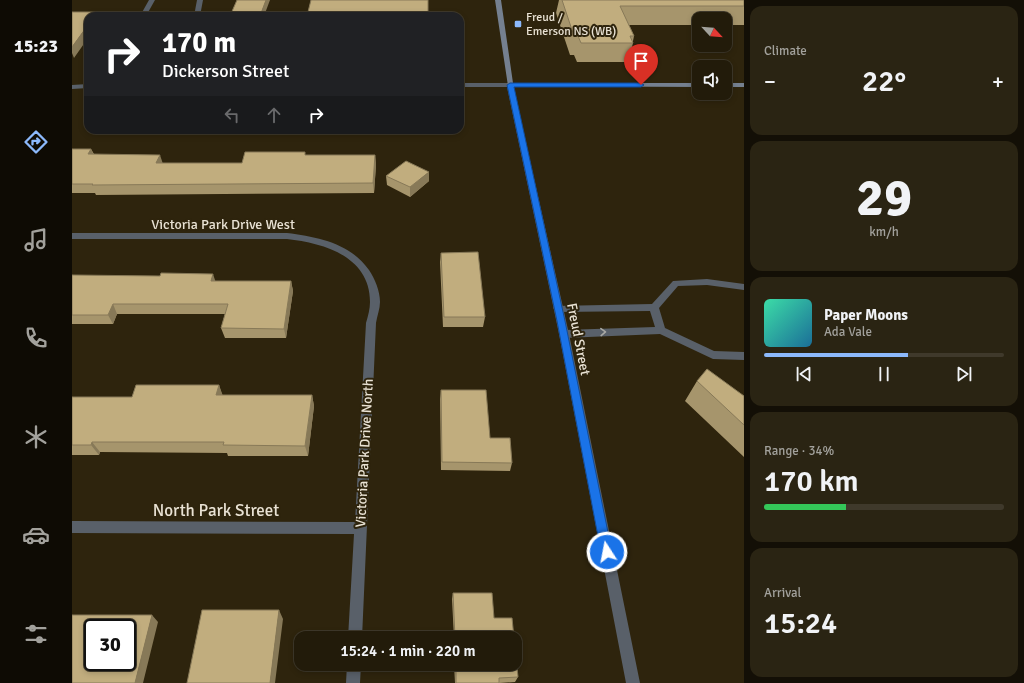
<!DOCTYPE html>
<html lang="en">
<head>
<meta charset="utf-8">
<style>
	body { margin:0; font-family:Signika,sans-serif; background:#2a2413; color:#f1f3f6; height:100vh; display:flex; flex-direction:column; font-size:15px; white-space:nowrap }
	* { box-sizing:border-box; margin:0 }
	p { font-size:13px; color:#a2a19c }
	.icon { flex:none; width:22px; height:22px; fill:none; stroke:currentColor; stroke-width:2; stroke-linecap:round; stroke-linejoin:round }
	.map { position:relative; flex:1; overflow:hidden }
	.drawer { display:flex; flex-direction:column; gap:6px; padding:6px; background:#130f06; width:280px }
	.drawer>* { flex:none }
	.top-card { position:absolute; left:12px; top:12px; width:380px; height:122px; border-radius:12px; box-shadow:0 2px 6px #0003,0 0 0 1px #3f392b; background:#202124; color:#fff; overflow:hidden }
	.needle { width:26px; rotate:116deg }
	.tools { position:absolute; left:620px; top:12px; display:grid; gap:8px }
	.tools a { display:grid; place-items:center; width:40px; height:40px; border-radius:8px; background:#221b0a; box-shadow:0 2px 6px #0003,0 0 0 1px #3f392b; font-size:20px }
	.speed { position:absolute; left:12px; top:619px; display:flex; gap:8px; font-size:20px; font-weight:700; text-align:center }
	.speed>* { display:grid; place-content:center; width:52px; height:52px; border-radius:50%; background:#221b0a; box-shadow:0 2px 6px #0003,0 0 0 1px #3f392b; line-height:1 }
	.speed .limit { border:2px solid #111; border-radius:6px; background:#fff; color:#111 }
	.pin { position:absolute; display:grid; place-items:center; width:34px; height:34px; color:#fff; margin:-41px -17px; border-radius:50% 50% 50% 0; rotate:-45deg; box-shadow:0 0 4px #0007 }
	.pin .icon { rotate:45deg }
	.me { position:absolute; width:44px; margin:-22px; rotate:349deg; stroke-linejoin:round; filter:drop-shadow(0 0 3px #0008) }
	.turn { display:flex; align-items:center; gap:14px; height:84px; padding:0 12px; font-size:18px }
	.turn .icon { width:52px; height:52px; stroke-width:2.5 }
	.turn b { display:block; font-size:28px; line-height:34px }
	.lanes { display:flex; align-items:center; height:38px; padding:0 12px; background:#0003; justify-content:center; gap:20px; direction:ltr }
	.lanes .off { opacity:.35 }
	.big { font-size:30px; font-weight:600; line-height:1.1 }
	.drawer .tile { flex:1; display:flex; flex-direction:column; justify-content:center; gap:6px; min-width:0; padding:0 14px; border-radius:12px; background:#2a2413 }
	.drawer .dial { align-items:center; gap:0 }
	.dial b { font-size:52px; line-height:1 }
	.song { display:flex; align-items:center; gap:12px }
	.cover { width:48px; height:48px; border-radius:6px; background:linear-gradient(135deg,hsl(160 70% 55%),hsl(200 70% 35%)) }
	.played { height:4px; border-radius:2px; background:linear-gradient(90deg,#8cb9fc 60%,#3f392b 60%) }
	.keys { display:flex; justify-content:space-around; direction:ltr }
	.heat { display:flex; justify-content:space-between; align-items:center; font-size:22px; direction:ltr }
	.charge { height:6px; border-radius:3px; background:linear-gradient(90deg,#34c759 34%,#3f392b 0) }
	.trip { position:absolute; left:222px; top:631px; width:228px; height:40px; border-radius:12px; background:#221b0a; box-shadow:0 2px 6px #0003,0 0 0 1px #3f392b; font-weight:600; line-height:40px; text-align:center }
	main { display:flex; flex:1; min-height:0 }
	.tab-bar { display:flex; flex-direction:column; width:72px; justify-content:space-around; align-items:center; background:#0e0b04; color:#a2a19c }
	.tab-bar .icon { width:28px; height:28px }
	.tab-bar .current { color:#8cb9fc }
	.tab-bar b { font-size:18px; color:#f1f3f6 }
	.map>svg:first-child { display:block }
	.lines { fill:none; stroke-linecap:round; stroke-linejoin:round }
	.lane { fill:#596069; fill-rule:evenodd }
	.street { fill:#596069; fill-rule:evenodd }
	.secondary { fill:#758090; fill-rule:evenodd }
	.wall { fill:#a6956c }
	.shaded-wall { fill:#877958 }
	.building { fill:#c1ad7e; stroke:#877958; fill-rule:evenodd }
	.oneway { stroke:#a8a8a4 }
	.route { fill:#1a73e8; stroke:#114b97 }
	.poi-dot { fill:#8cb9fc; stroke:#2e240d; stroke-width:1.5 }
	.labels { text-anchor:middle; stroke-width:4; stroke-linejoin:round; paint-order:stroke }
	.far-poi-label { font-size:12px; fill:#e9e2d4; stroke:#2e240d; text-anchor:start }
	.street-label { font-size:14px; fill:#e9e2d4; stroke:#2e240d }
	.near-street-label { font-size:17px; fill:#e9e2d4; stroke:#2e240d }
</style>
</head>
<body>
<main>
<nav class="tab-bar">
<b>15:23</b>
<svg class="icon current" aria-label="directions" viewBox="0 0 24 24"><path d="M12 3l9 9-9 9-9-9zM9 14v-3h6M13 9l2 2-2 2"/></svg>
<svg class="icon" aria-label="music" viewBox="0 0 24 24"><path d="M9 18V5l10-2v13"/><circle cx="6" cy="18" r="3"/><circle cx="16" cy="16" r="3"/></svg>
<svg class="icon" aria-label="phone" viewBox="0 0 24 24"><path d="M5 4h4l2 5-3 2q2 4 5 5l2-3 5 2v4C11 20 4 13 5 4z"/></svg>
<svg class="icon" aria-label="climate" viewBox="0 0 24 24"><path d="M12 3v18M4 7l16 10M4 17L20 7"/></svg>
<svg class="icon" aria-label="car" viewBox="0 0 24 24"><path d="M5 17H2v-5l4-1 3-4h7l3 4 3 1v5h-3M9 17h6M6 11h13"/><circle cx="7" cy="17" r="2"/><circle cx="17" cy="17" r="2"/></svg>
<svg class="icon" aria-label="filters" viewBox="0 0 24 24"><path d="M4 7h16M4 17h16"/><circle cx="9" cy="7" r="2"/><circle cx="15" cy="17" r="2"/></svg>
</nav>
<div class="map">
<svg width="672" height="683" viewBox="0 0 672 683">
	<rect width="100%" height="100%" fill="#2e240d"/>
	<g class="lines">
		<path class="lane" d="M77 0H83L74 16H68Z
			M125 0H131L128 16H122Z
			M635 279 672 284V290L635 285 606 286 587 308 593 328 642 351 672 352V360L641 359 588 334 492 338 488 337 487 334 488 331 492 330 583 327 578 311 486 312 481 308 483 306 580 304 601 281Z"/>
		<path class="street" d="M388 83H438L441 85 497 334 568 683H554L487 334 435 87H388Z
			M16 84V88L0 89V85Z
			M0 233H215C246 237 278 243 297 270 303 279 308 291 308 302 308 309 305 316 304 323L290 638H276L282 534 0 533V521L283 522 294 323C296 316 298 309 298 302 298 256 251 243 215 239H0Z
			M275 664H289L288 683H274Z"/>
		<path class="secondary" d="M423 0H429L441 83H627V87L436 86Z
			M653 83H672V87H653Z"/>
	</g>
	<path class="wall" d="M487 0H672V25H653V19H627V25H557L562 36 561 41V43L556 62H505L502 55H498L484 13Z
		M0 149H19L22 154 90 163H170L234 155H303L304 165 302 193 24 195 23 193H0Z
		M314 176 357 181 338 197 315 185Z
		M369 253 413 317 411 327H371L368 262Z
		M0 275 144 281H219L221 291 214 338H153L149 328 153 314H45L41 324H0Z
		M625 381 672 396V457L613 401Z
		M147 385 150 395H240L242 406 236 456H156L155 453 28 452 27 455H0V397H60Z
		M369 390 418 438 440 463 438 471 369 470 368 399Z
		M381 593 422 618 442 638H382L380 599Z
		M382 664H443L446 677 443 682 427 683H383Z"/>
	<path class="shaded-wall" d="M194 0H198L192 16H188Z
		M26 12 27 16H23Z
		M16 25V38L2 58 0 53V47Z
		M19 149 23 158 16 154Z
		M88 155 91 164 84 163Z
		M303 155 304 165 302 193 301 183Z
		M357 172V181L338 197V187Z
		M141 274 144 283 139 281Z
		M219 281 221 291 214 338 212 329Z
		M41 304 45 314 41 324 36 315Z
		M147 385 151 396 144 395Z
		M240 395 242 406 236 456 233 446Z
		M20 442 28 452 27 455 19 445Z
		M207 610 211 619 203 683H198Z
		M80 615 86 622 71 683H63Z"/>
	<path class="building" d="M165 0H194L188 16H158Z
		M239 0H356V16H235Z
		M490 0H672V6H548L562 36H558L561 43H509L506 36H502Z
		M0 12H26L23 16H16V25L0 47Z
		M0 149H19L16 154 88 155 84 163H170L173 152H233V155H303L301 183 20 185 21 184H0Z
		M334 161 357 172 338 187 314 176Z
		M406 252 413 317H372L369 253Z
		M89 273 141 274 139 281H219L212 329 149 328 156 304H41L36 315H0V275L88 276Z
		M635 369 672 396V425L625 381Z
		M64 385H147L144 395H240L233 446 151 445 152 442H20L19 445H0V397H60Z
		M369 390H414L418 438H438L440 463 370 462Z
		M381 593H420L422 618H440L442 638H383Z
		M130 610H207L198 683H115Z
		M0 615H80L63 683H0ZM21 628H55V662H21Z
		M443 648 446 677 427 678V683H384V664H443Z"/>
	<defs><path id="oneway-chevron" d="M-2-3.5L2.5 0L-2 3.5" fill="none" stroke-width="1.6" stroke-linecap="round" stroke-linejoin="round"/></defs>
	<use class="oneway" href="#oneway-chevron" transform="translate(531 332) rotate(-2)"/>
	<path class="route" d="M438 83H569L572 85 569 87H442L493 321 540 552 539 556 535 557 531 556 529 552 485 321 435 85Z"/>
	<rect class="poi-dot" x="442" y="20" width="8" height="8" rx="2"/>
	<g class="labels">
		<g class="far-poi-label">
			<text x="454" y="21">Freud /<tspan x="454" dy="14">Emerson NS (WB)</tspan></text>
		</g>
		<g class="street-label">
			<text x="151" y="229">Victoria Park Drive West</text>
			<text transform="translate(507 339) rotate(79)" y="5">Freud Street</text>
			<text transform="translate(292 453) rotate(-87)" y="5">Victoria Park Drive North</text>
		</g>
		<g class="near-street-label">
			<text x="144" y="516">North Park Street</text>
		</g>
	</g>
</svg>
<div class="tools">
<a><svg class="needle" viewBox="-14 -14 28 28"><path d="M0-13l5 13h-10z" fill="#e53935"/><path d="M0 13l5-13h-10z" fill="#a2a19c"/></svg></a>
<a><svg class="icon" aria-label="sound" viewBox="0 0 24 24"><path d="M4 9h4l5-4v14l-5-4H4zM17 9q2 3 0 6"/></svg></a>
</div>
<div class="speed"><div class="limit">30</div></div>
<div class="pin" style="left:569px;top:85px;background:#d93025"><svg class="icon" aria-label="arrive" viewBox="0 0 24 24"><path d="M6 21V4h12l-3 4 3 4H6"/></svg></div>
<svg class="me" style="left:535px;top:552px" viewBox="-20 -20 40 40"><circle r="17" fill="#1a73e8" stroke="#fff" stroke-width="3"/><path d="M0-11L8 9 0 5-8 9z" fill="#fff"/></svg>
<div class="trip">15:24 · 1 min · 220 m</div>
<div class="top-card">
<div class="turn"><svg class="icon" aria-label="right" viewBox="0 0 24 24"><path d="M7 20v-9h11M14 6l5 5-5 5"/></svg><div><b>170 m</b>Dickerson Street</div></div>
<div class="lanes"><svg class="icon off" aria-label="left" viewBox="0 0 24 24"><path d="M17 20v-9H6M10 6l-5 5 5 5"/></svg><svg class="icon off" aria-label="ahead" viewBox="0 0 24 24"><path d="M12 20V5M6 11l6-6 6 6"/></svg><svg class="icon" aria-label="right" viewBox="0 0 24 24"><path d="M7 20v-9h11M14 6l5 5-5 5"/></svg></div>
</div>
</div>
<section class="drawer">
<div class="tile"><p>Climate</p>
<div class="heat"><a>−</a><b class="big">22°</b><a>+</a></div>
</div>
<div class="tile dial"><b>29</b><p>km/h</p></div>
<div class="tile">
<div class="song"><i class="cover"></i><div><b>Paper Moons</b><p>Ada Vale</p></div></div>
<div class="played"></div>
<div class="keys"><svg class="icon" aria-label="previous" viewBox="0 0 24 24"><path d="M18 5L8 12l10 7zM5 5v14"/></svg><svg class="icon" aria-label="pause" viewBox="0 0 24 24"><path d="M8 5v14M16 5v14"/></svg><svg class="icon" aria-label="next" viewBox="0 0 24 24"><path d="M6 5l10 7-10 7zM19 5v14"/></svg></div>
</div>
<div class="tile"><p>Range · 34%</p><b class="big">170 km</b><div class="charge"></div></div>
<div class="tile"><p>Arrival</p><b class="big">15:24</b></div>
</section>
</main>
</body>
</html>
